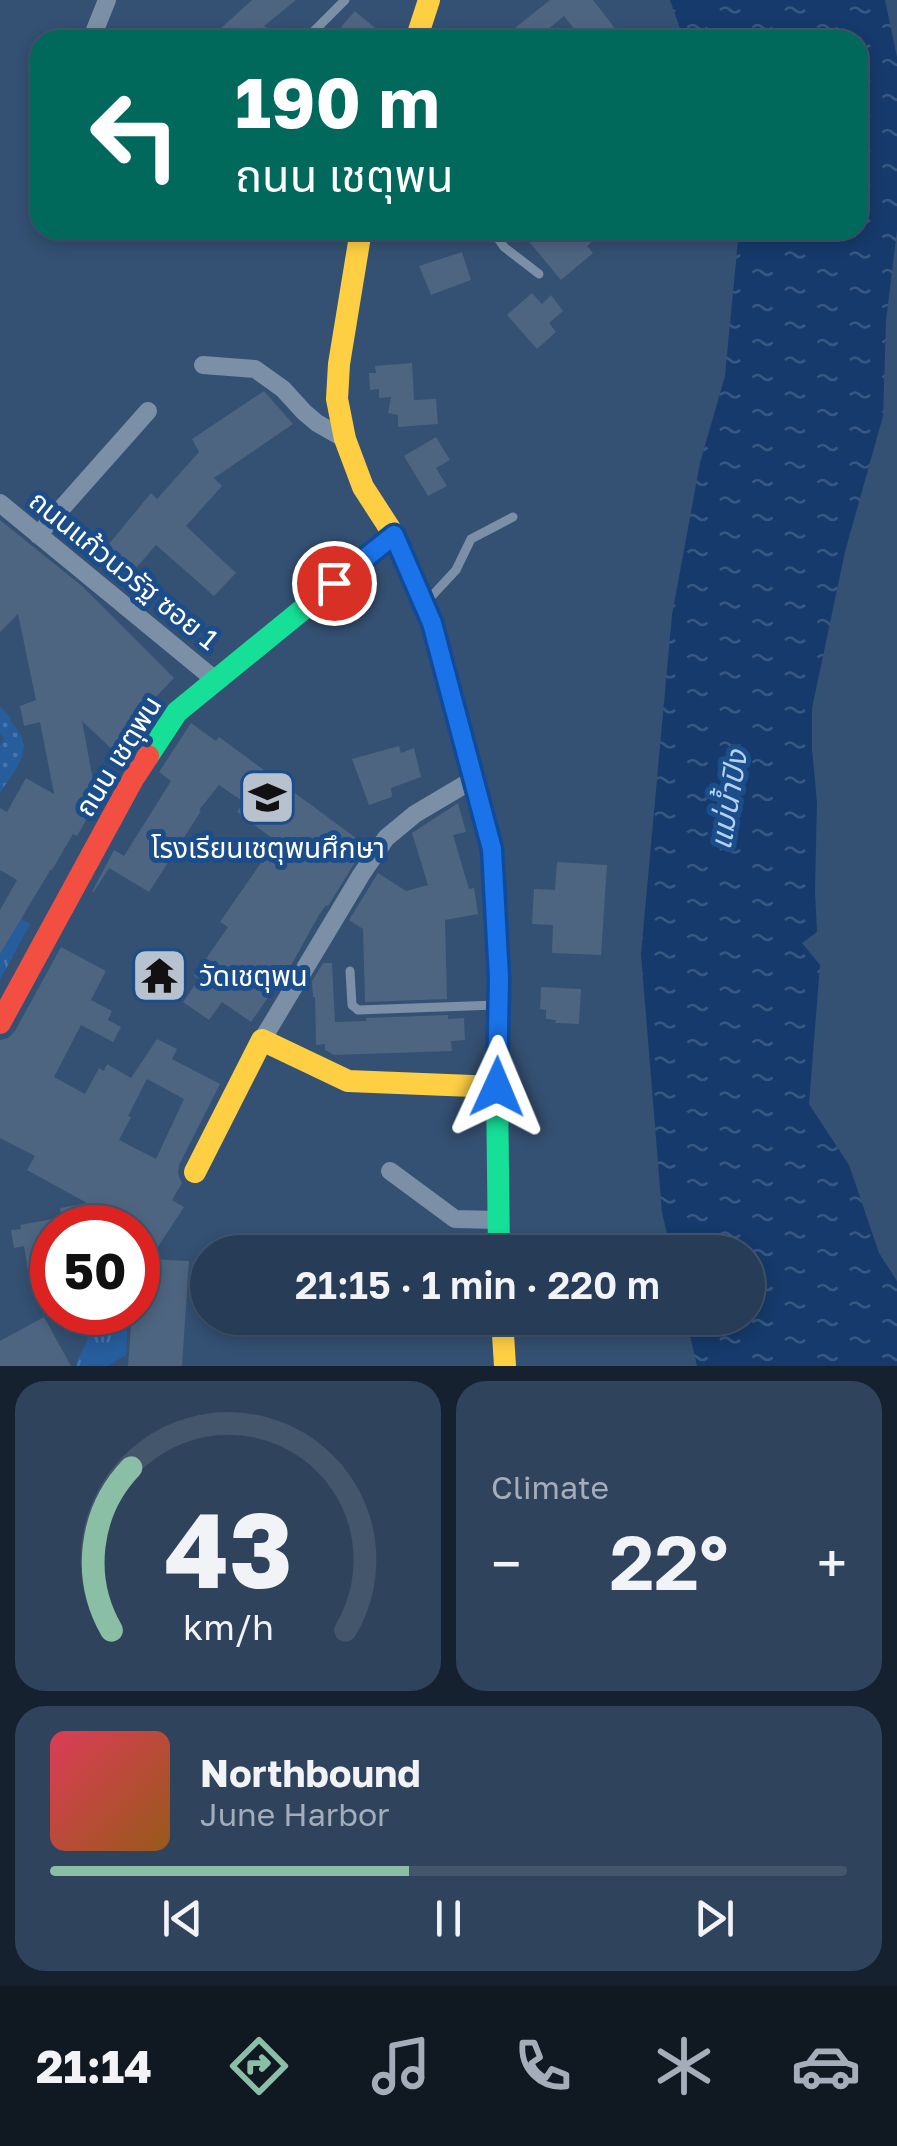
<!DOCTYPE html>
<html lang="en">
<head>
<meta charset="utf-8">
<style>
	body { margin:0; font-family:"Golos Text","Noto Sans Thai",sans-serif; background:#2f435c; color:#f1f3f6; height:100vh; display:flex; flex-direction:column; font-size:38px; white-space:nowrap }
	* { box-sizing:border-box; margin:0 }
	p { font-size:32px; color:#a4adb9 }
	.icon { flex:none; width:55px; height:55px; fill:none; stroke:currentColor; stroke-width:2; stroke-linecap:round; stroke-linejoin:round }
	.map { position:relative; height:1366px; overflow:hidden }
	.panel { display:flex; flex-direction:column; gap:15px; padding:15px; background:#15212f; flex:1 }
	.panel>* { flex:none }
	.hud { position:absolute; left:30px; top:30px; width:838px; height:210px; border-radius:30px; box-shadow:0 5px 15px #0003,0 0 0 2px #43566c; background:#00695c; color:#fff; overflow:hidden }
	.speed { position:absolute; left:30px; top:1205px; display:flex; gap:20px; font-size:50px; font-weight:700; text-align:center }
	.speed>* { display:grid; place-content:center; width:130px; height:130px; border-radius:50%; background:#273c56; box-shadow:0 5px 15px #0003,0 0 0 2px #43566c; line-height:1 }
	.speed .limit { border:15px solid #d22; background:#fff; color:#111 }
	.pin { position:absolute; display:grid; place-items:center; width:85px; height:85px; color:#fff; margin:-42px; border:5px solid #fff; border-radius:50%; box-shadow:0 2px 10px #0007 }
	.me { position:absolute; width:110px; margin:-55px; rotate:1deg; stroke-linejoin:round; filter:drop-shadow(0 0 8px #0008) }
	.turn { display:flex; align-items:center; gap:35px; height:210px; padding:0 40px; font-size:45px }
	.turn .icon { width:130px; height:130px; stroke-width:2.5 }
	.turn b { display:block; font-size:70px; line-height:85px }
	.big { font-size:75px; font-weight:600; line-height:1.1 }
	.panel .card { flex:1; display:flex; flex-direction:column; justify-content:center; gap:15px; min-width:0; padding:0 35px; border-radius:30px; background:#2f435c }
	.panel .dial { align-items:center; gap:0 }
	.dial svg { height:260px; overflow:visible; fill:none; stroke:#43566c; stroke-width:7; stroke-linecap:round; text-anchor:middle }
	.dial text { fill:#f1f3f6; stroke:none }
	.song { display:flex; align-items:center; gap:30px }
	.cover { width:120px; height:120px; border-radius:15px; background:linear-gradient(135deg,hsl(350 70% 55%),hsl(30 70% 35%)) }
	.played { height:10px; border-radius:5px; background:linear-gradient(90deg,#8abfa5 45%,#43566c 45%) }
	.keys { display:flex; justify-content:space-around; direction:ltr }
	.heat { display:flex; justify-content:space-between; align-items:center; font-size:55px; direction:ltr }
	.panel .tiles { flex:1; display:grid; gap:15px; grid-template-columns:1fr 1fr }
	.card:last-child { grid-column:span 2 }
	.trip { position:absolute; left:190px; top:1235px; width:575px; height:100px; border-radius:50px; background:#273c56; box-shadow:0 5px 15px #0003,0 0 0 2px #43566c; font-weight:600; line-height:100px; text-align:center }
	.menu { display:flex; height:160px; justify-content:space-around; align-items:center; background:#101822; color:#a4adb9 }
	.menu .icon { width:70px; height:70px }
	.menu .on { color:#8abfa5 }
	.menu b { font-size:45px; color:#f1f3f6 }
	.map>svg:first-child { display:block }
	.grass { fill:url(#grass-tufts) }
	.park { fill:url(#park-dots) }
	.water { fill:url(#water-ripples) }
	.building { fill:#4e6581; fill-rule:evenodd }
	.lines { fill:none; stroke-linecap:round; stroke-linejoin:round }
	.lane { stroke:#7b90a6; stroke-width:9 }
	.street { stroke:#7b90a6; stroke-width:18 }
	.fast { stroke:#16e098; stroke-width:22 }
	.slow { stroke:#ffcf43; stroke-width:22 }
	.jam { stroke:#f24e42; stroke-width:22 }
	.route-casing { stroke:#114b97; stroke-width:25 }
	.route { stroke:#1a73e8; stroke-width:18 }
	.labels { text-anchor:middle; stroke-width:10; stroke-linejoin:round; paint-order:stroke }
	.street-label { font-size:28px; fill:#fff; stroke:#1b4d8b }
	.poi-label { font-size:28px; fill:#fff; stroke:#1b4d8b }
	.water-label { font-size:30px; font-style:italic; fill:#b3d1f4; stroke:#1b4d8b }
</style>
</head>
<body>
<div class="map">
<svg width="897" height="1366" viewBox="0 0 897 1366">
	<defs>
		<pattern id="grass-tufts" width="24" height="20" patternUnits="userSpaceOnUse" patternTransform="scale(2.5)"><rect width="24" height="20" fill="#265d9d"/><path d="M3 7l-1-3M5 7V3M7 7l1-3M15 17l-1-3M17 17v-4M19 17l1-3" fill="none" stroke="#4775ac"/></pattern>
		<pattern id="park-dots" width="8" height="8" patternUnits="userSpaceOnUse" patternTransform="scale(2.5)"><rect width="8" height="8" fill="#265d9d"/><path d="M2 2h.1M6 6h.1" fill="none" stroke="#4775ac" stroke-width="1.8" stroke-linecap="round"/></pattern>
		<pattern id="water-ripples" width="26" height="14" patternUnits="userSpaceOnUse" patternTransform="scale(2.5)"><rect width="26" height="14" fill="#153a6b"/><path d="M2 4q2-2 4 0t4 0M15 11q2-2 4 0t4 0" fill="none" stroke="#385881"/></pattern>
	</defs>
	<rect width="100%" height="100%" fill="#345072"/>
	<path class="grass" d="M21 919 30 924 0 980V954Z
		M84 1313H128L126 1355 107 1366H77L76 1363 88 1339Z"/>
	<path class="park" d="M0 706 11 718 10 721C38 748 16 767 0 793V745L4 738 0 734Z"/>
	<path class="water" d="M670 0H885L897 57V230L886 321 883 416 845 552 812 708V749L817 802 815 892 817 932 802 943 820 965 809 1104 849 1165 879 1253 897 1281V1366H697L686 1318H748V1252H671L662 1212 641 954 672 615 700 463 725 376 739 230H858V40H684Z"/>
	<path class="building" d="M252 0H296L264 26 285 40H208Z
		M550 0H593L614 27 598 40H583L564 16 535 40H500Z
		M355 11 389 40H356L341 27Z
		M536 230H606L587 246 593 253 561 280 526 238Z
		M462 252 471 280 431 295 419 266Z
		M532 293 542 304 551 295 563 311 549 323 556 332 537 349 507 315Z
		M412 363 414 400 436 399 438 424 398 427V415L388 413 391 397 379 398V389L370 390 369 373H376L375 366Z
		M264 391 293 424 214 478 222 486 186 526 236 573 214 596 156 545 130 575 104 550 151 493 157 499 199 452 192 439Z
		M436 437 450 460 436 468 447 486 428 496 404 456Z
		M0 520 82 586 174 678 152 701 159 707 151 719 118 755 82 721 97 801 77 836 73 834 52 870 51 869 0 954V910L17 880 0 870V808L7 812 26 778 54 794 40 722 24 726 20 706 36 700 18 614 0 632Z
		M191 723 216 741 219 737 356 838 346 852 357 859 328 906 326 905 319 915 294 960 251 1022 222 1002 209 1020 183 1002 199 979 194 976 228 927 220 922 276 841 237 812 244 802 219 785 199 810 201 811 149 892 109 868 93 893 92 892 114 850 124 856 171 781 159 772Z
		M399 746 401 753 414 748 421 777 391 788 392 797 369 805 352 759Z
		M458 803 466 832 453 835 469 889 474 888 478 914 445 920 447 999 365 1002 363 929 349 920 378 873 406 891 428 885 412 833Z
		M557 862 607 865 601 955 552 953 553 925 532 924 534 889 555 890Z
		M61 947 106 971 91 1000 112 1011 108 1020 121 1027 113 1042 81 1025 54 1077 85 1094 99 1068 104 1071 107 1064 131 1078 157 1039 177 1049 172 1059 220 1084 179 1165 178 1174 182 1183 172 1200 184 1207 150 1259 189 1261 182 1366H128L132 1312H138V1228H63L60 1208 87 1203 27 1170 35 1156 0 1138V1040L8 1038 15 1031ZM147 1079 184 1099 156 1159 119 1140 131 1117 128 1116Z
		M323 963H332L335 1022 366 1021V1018L448 1015V1019L464 1018 465 1040 451 1041 452 1051 334 1055 325 1050V1044L316 1045 315 997H313L312 981Z
		M541 987 581 989 579 1024 555 1023 556 1020 546 1019V1010L540 1009Z
		M52 1219V1273L29 1277 24 1246 14 1248 11 1230 21 1229 20 1225Z
		M44 1317 71 1366H0V1341Z"/>
	<g class="lines">
		<path class="lane" d="M305 40 345 0
			M492 230 504 247 539 274
			M429 599 456 570 471 539 513 517
			M350 971 352 1005 358 1010 496 1005"/>
		<path class="street" d="M91 40 107 0
			M203 365 255 369 283 389 304 412 317 423 345 439
			M0 503 214 679
			M38 535 148 411
			M262 1040 361 875 386 838 415 814 474 779
			M390 1171 455 1219 498 1220"/>
		<path class="fast" d="M453 701 493 849 499 978 497 1087 499 1252
			M148 756 177 712 394 535"/>
		<path class="slow" d="M416 40 429 0
			M361 230 339 364 337 399 345 439 363 487 394 535 432 623 453 701
			M195 1172 262 1040 348 1081 497 1087
			M502 1318 505 1366"/>
		<path class="jam" d="M0 1023 133 779 148 756"/>
	</g>
	<g class="lines">
		<defs>
			<path id="route" d="M334 583 394 535 432 623 492 849 499 978 497 1087"/>
		</defs>
		<use href="#route" class="route-casing"/>
		<use href="#route" class="route"/>
	</g>
	<defs>
		<symbol id="school-square" viewBox="-11 -11 22 22"><rect x="-9" y="-9" width="18" height="18" rx="4" fill="#b8c2ce" stroke="#1b4d8b"/><path d="M0-5L7-2L0 1L-7-2ZM-4 1L0 2.5L4 1V4Q0 6-4 4Z" fill="#111"/></symbol>
		<symbol id="temple-square" viewBox="-11 -11 22 22"><rect x="-9" y="-9" width="18" height="18" rx="4" fill="#b8c2ce" stroke="#1b4d8b"/><path d="M0-6L5-2H3V0L6.5 2.5H4V6H1.5V3h-3V6H-4V2.5H-6.5L-3 0V-2H-5Z" fill="#111"/></symbol>
	</defs>
	<g fill-rule="evenodd">
		<use href="#school-square" x="236" y="766" width="63" height="63"/>
		<use href="#temple-square" x="128" y="944" width="63" height="63"/>
	</g>
	<g class="labels">
		<g class="street-label">
			<text transform="translate(124 570) rotate(39)" y="10">ถนนแก้วนวรัฐ ซอย 1</text>
			<text transform="translate(118 756) rotate(-58)" y="10">ถนน เชตุพน</text>
		</g>
		<g class="poi-label">
			<text x="268" y="858">โรงเรียนเชตุพนศึกษา</text>
			<text x="199" y="986" text-anchor="start">วัดเชตุพน</text>
		</g>
		<g class="water-label">
			<text transform="translate(729 800) rotate(-80)" y="10">แม่น้ำปิง</text>
		</g>
	</g>
</svg>
<div class="speed"><div class="limit">50</div></div>
<div class="pin" style="left:334px;top:583px;background:#d93025"><svg class="icon" aria-label="arrive" viewBox="0 0 24 24"><path d="M6 21V4h12l-3 4 3 4H6"/></svg></div>
<svg class="me" style="left:497px;top:1087px" viewBox="-20 -20 40 40"><path d="M0-17L14 15 0 8-14 15z" fill="#1a73e8" stroke="#fff" stroke-width="4"/></svg>
<div class="trip">21:15 · 1 min · 220 m</div>
<div class="hud">
<div class="turn"><svg class="icon" aria-label="left" viewBox="0 0 24 24"><path d="M17 20v-9H6M10 6l-5 5 5 5"/></svg><div><b>190 m</b>ถนน เชตุพน</div></div>
</div>
</div>
<section class="panel">
<div class="tiles">
<div class="card dial"><svg viewBox="0 0 100 80">
<path d="M14 69A42 42 0 1 1 86 69"/>
<path d="M14 69A42 42 0 0 1 20 19" stroke="#8abfa5"/>
<text x="50" y="56" font-size="32" font-weight="700">43</text>
<text x="50" y="72" font-size="11">km/h</text>
</svg></div>
<div class="card"><p>Climate</p>
<div class="heat"><a>−</a><b class="big">22°</b><a>+</a></div>
</div>
<div class="card">
<div class="song"><i class="cover"></i><div><b>Northbound</b><p>June Harbor</p></div></div>
<div class="played"></div>
<div class="keys"><svg class="icon" aria-label="previous" viewBox="0 0 24 24"><path d="M18 5L8 12l10 7zM5 5v14"/></svg><svg class="icon" aria-label="pause" viewBox="0 0 24 24"><path d="M8 5v14M16 5v14"/></svg><svg class="icon" aria-label="next" viewBox="0 0 24 24"><path d="M6 5l10 7-10 7zM19 5v14"/></svg></div>
</div>
</div>
</section>
<nav class="menu">
<b>21:14</b>
<svg class="icon on" aria-label="directions" viewBox="0 0 24 24"><path d="M12 3l9 9-9 9-9-9zM9 14v-3h6M13 9l2 2-2 2"/></svg>
<svg class="icon" aria-label="music" viewBox="0 0 24 24"><path d="M9 18V5l10-2v13"/><circle cx="6" cy="18" r="3"/><circle cx="16" cy="16" r="3"/></svg>
<svg class="icon" aria-label="phone" viewBox="0 0 24 24"><path d="M5 4h4l2 5-3 2q2 4 5 5l2-3 5 2v4C11 20 4 13 5 4z"/></svg>
<svg class="icon" aria-label="climate" viewBox="0 0 24 24"><path d="M12 3v18M4 7l16 10M4 17L20 7"/></svg>
<svg class="icon" aria-label="car" viewBox="0 0 24 24"><path d="M5 17H2v-5l4-1 3-4h7l3 4 3 1v5h-3M9 17h6M6 11h13"/><circle cx="7" cy="17" r="2"/><circle cx="17" cy="17" r="2"/></svg>
</nav>
</body>
</html>
